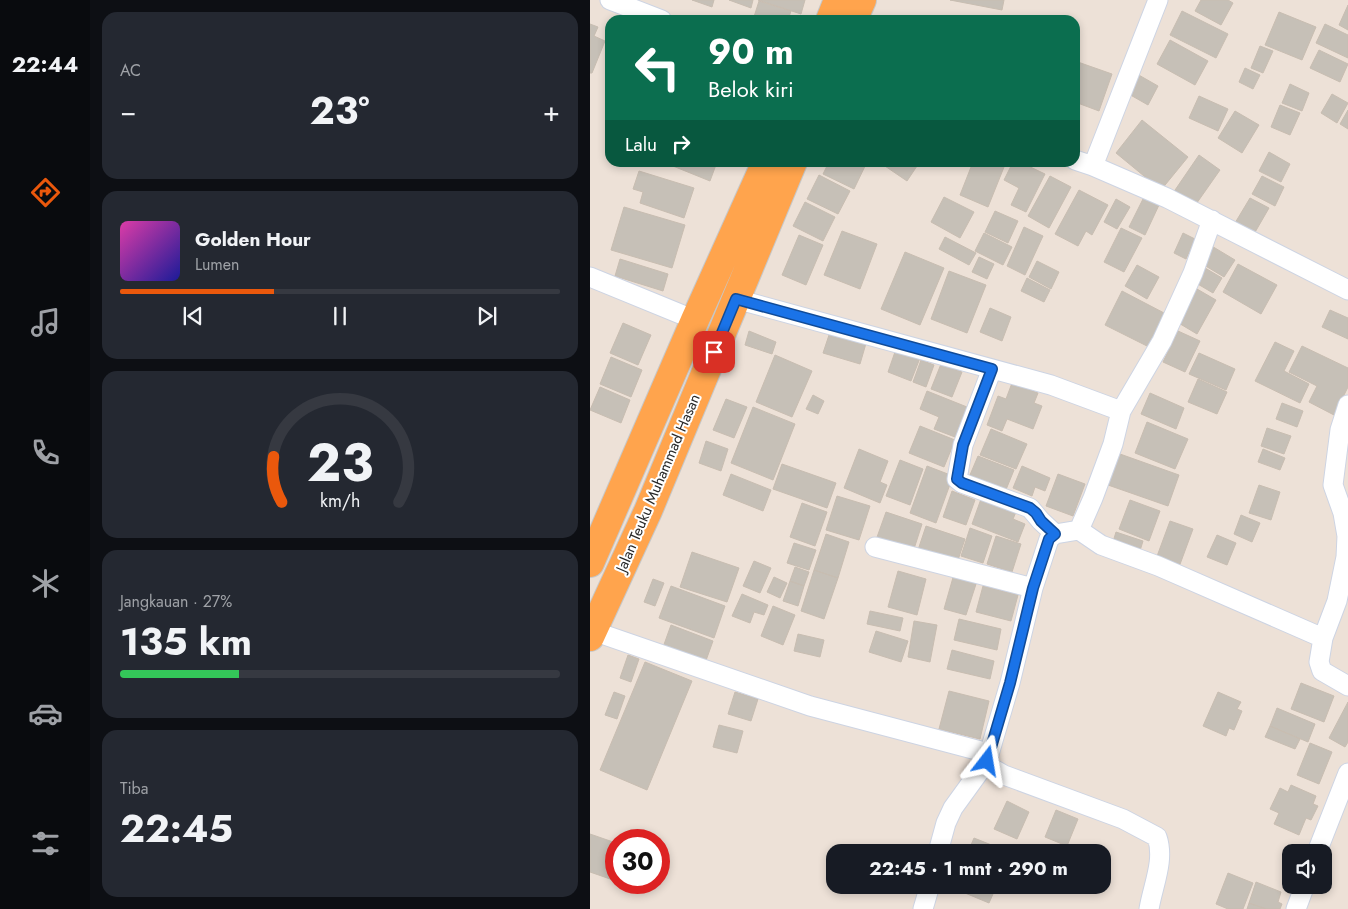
<!DOCTYPE html>
<html lang="id">
<head>
<meta charset="utf-8">
<style>
	body { margin:0; font-family:Jost,sans-serif; background:#242831; color:#f1f3f6; height:100vh; display:flex; flex-direction:column; font-size:19px; white-space:nowrap }
	* { box-sizing:border-box; margin:0 }
	p { font-size:16px; color:#9ea1a6 }
	.icon { flex:none; width:28px; height:28px; fill:none; stroke:currentColor; stroke-width:2; stroke-linecap:round; stroke-linejoin:round }
	.map { position:relative; flex:1; overflow:hidden }
	.panel { display:flex; flex-direction:column; gap:12px; padding:12px; background:#0d0f14; width:500px }
	.panel>* { flex:none }
	.guide { position:absolute; left:15px; top:15px; width:475px; height:152px; border-radius:15px; box-shadow:0 2px 8px #0003; background:#0b6e4f; color:#fff; overflow:hidden }
	.tools { position:absolute; left:692px; top:844px; display:grid; gap:10px }
	.tools a { display:grid; place-items:center; width:50px; height:50px; border-radius:10px; background:#171b24; box-shadow:0 2px 8px #0003; font-size:25px }
	.speed { position:absolute; left:15px; top:829px; display:flex; gap:10px; font-size:25px; font-weight:700; text-align:center }
	.speed>* { display:grid; place-content:center; width:65px; height:65px; border-radius:50%; background:#171b24; box-shadow:0 2px 8px #0003; line-height:1 }
	.speed .limit { border:8px solid #d22; background:#fff; color:#111 }
	.pin { position:absolute; display:grid; place-items:center; width:42px; height:42px; color:#fff; margin:-21px; border-radius:10px; box-shadow:0 2px 8px #0006 }
	.me { position:absolute; width:55px; margin:-28px; rotate:14deg; stroke-linejoin:round; filter:drop-shadow(0 0 4px #0008) }
	.turn { display:flex; align-items:center; gap:18px; height:105px; padding:0 20px; font-size:22px }
	.turn .icon { width:65px; height:65px; stroke-width:2.5 }
	.turn b { display:block; font-size:35px; line-height:42px }
	.then { display:flex; align-items:center; height:48px; padding:0 20px; background:#0003; gap:10px; font-size:19px }
	.big { font-size:38px; font-weight:700; line-height:1.1 }
	.panel .widget { flex:1; display:flex; flex-direction:column; justify-content:center; gap:8px; min-width:0; padding:0 18px; border-radius:15px; background:#242831 }
	.panel .dial { align-items:center; gap:0 }
	.dial svg { height:130px; overflow:visible; fill:none; stroke:#363941; stroke-width:7; stroke-linecap:round; text-anchor:middle }
	.dial text { fill:#f1f3f6; stroke:none }
	.song { display:flex; align-items:center; gap:15px }
	.cover { width:60px; height:60px; border-radius:8px; background:linear-gradient(135deg,hsl(320 70% 55%),hsl(240 70% 35%)) }
	.played { height:5px; border-radius:2px; background:linear-gradient(90deg,#ea580c 35%,#363941 35%) }
	.keys { display:flex; justify-content:space-around; direction:ltr }
	.heat { display:flex; justify-content:space-between; align-items:center; font-size:28px; direction:ltr }
	.charge { height:8px; border-radius:4px; background:linear-gradient(90deg,#34c759 27%,#363941 0) }
	.trip { position:absolute; left:236px; top:844px; width:285px; height:50px; border-radius:15px; background:#171b24; box-shadow:0 2px 8px #0003; font-weight:700; line-height:50px; text-align:center }
	main { display:flex; flex:1; min-height:0 }
	.tab-bar { display:flex; flex-direction:column; width:90px; justify-content:space-around; align-items:center; background:#090b0e; color:#9ea1a6 }
	.tab-bar .icon { width:35px; height:35px }
	.tab-bar .active { color:#ea580c }
	.tab-bar b { font-size:22px; color:#f1f3f6 }
	.map>svg:first-child { display:block }
	.building { fill:#c6c0b7; stroke:#c8bdb1 }
	.lines { fill:none; stroke-linecap:round; stroke-linejoin:round }
	.minor-casing { stroke:#cdd4e3; stroke-width:21 }
	.trunk-casing { stroke:#c7c7c7; stroke-width:30 }
	.minor { stroke:#fff; stroke-width:19 }
	.trunk { stroke:#ffa44d; stroke-width:28 }
	.route-casing { stroke:#114b97; stroke-width:12 }
	.route { stroke:#1a73e8; stroke-width:9 }
	.labels { text-anchor:middle; stroke-width:4; stroke-linejoin:round; paint-order:stroke }
	.street-label { font-size:15px; fill:#282828; stroke:#fff }
</style>
</head>
<body>
<main>
<nav class="tab-bar">
<b>22:44</b>
<svg class="icon active" aria-label="directions" viewBox="0 0 24 24"><path d="M12 3l9 9-9 9-9-9zM9 14v-3h6M13 9l2 2-2 2"/></svg>
<svg class="icon" aria-label="music" viewBox="0 0 24 24"><path d="M9 18V5l10-2v13"/><circle cx="6" cy="18" r="3"/><circle cx="16" cy="16" r="3"/></svg>
<svg class="icon" aria-label="phone" viewBox="0 0 24 24"><path d="M5 4h4l2 5-3 2q2 4 5 5l2-3 5 2v4C11 20 4 13 5 4z"/></svg>
<svg class="icon" aria-label="climate" viewBox="0 0 24 24"><path d="M12 3v18M4 7l16 10M4 17L20 7"/></svg>
<svg class="icon" aria-label="car" viewBox="0 0 24 24"><path d="M5 17H2v-5l4-1 3-4h7l3 4 3 1v5h-3M9 17h6M6 11h13"/><circle cx="7" cy="17" r="2"/><circle cx="17" cy="17" r="2"/></svg>
<svg class="icon" aria-label="filters" viewBox="0 0 24 24"><path d="M4 7h16M4 17h16"/><circle cx="9" cy="7" r="2"/><circle cx="15" cy="17" r="2"/></svg>
</nav>
<section class="panel">
<div class="widget"><p>AC</p>
<div class="heat"><a>−</a><b class="big">23°</b><a>+</a></div>
</div>
<div class="widget">
<div class="song"><i class="cover"></i><div><b>Golden Hour</b><p>Lumen</p></div></div>
<div class="played"></div>
<div class="keys"><svg class="icon" aria-label="previous" viewBox="0 0 24 24"><path d="M18 5L8 12l10 7zM5 5v14"/></svg><svg class="icon" aria-label="pause" viewBox="0 0 24 24"><path d="M8 5v14M16 5v14"/></svg><svg class="icon" aria-label="next" viewBox="0 0 24 24"><path d="M6 5l10 7-10 7zM19 5v14"/></svg></div>
</div>
<div class="widget dial"><svg viewBox="0 0 100 80">
<path d="M14 69A42 42 0 1 1 86 69"/>
<path d="M14 69A42 42 0 0 1 9 41" stroke="#ea580c"/>
<text x="50" y="56" font-size="32" font-weight="700">23</text>
<text x="50" y="72" font-size="11">km/h</text>
</svg></div>
<div class="widget"><p>Jangkauan · 27%</p><b class="big">135 km</b><div class="charge"></div></div>
<div class="widget"><p>Tiba</p><b class="big">22:45</b></div>
</section>
<div class="map">
<svg width="758" height="909" viewBox="0 0 758 909">
	<rect width="100%" height="100%" fill="#ede1d7"/>
	<path class="building" d="M102 0H124L122 7Z
		M139 0H163L161 8Z
		M168 0H215L211 14Z
		M360 0H414L412 10Z
		M611 0H638L643 3 631 25 605 11Z
		M169 1 201 11 198 20H163Z
		M758 5V30L749 25Z
		M592 11 638 34 626 58 580 35Z
		M689 12 726 27 712 60 675 45Z
		M0 24 8 27 4 36 15 41 2 73H0Z
		M735 24 758 35V58L726 43Z
		M580 40 618 61 605 85 567 64Z
		M670 46 683 51 673 73 661 68Z
		M729 50 758 64 750 82 720 68Z
		M485 61 522 74 509 111 485 102Z
		M655 68 670 75 663 89 649 82Z
		M547 74 568 86 558 105 537 93Z
		M700 84 719 93 712 111 692 103Z
		M742 94 758 103 747 123 731 113Z
		M609 96 638 109 628 131 599 118Z
		M690 105 710 113 700 135 681 127Z
		M758 110V129L750 124Z
		M645 111 669 125 652 153 628 138Z
		M552 120 598 157 571 190 526 153Z
		M679 152 700 164 691 182 669 171Z
		M609 155 630 170 604 207 583 193Z
		M73 162H127L120 181Z
		M239 162H277L264 189 233 174Z
		M289 162H327L329 163 317 181Z
		M383 162H416L398 207 370 195Z
		M423 162H430L455 174 436 212 421 205 429 188 414 180Z
		M49 171 104 188 94 218 50 203 53 192 43 189Z
		M229 175 260 191 248 214 217 199Z
		M460 176 481 187 459 228 438 216Z
		M672 176 694 187 685 206 662 194Z
		M489 190 518 205 502 235 496 231 488 246 465 234Z
		M354 197 384 212 370 238 341 222Z
		M554 197 569 205 555 235 539 227Z
		M660 198 679 208 664 234 645 223Z
		M526 199 540 207 527 229 514 222Z
		M215 202 245 217 233 241 203 226Z
		M34 207 95 225 82 268 21 250Z
		M405 211 428 221 418 243 395 232Z
		M434 227 453 236 435 275 417 266Z
		M531 228 552 238 534 272 514 262Z
		M252 231 287 244 270 289 234 275Z
		M394 233 422 247 413 265 385 251Z
		M593 233 605 239 596 259 584 253Z
		M209 235 233 245 216 285 192 275Z
		M355 237 386 253 379 265 349 249Z
		M620 245 645 260 634 277 609 262Z
		M315 252 354 268 330 325 291 309Z
		M389 257 404 264 397 279 382 272Z
		M30 259 78 274 73 291 25 276Z
		M447 261 469 272 461 289 439 277Z
		M648 264 687 285 671 314 633 292Z
		M547 265 569 277 557 299 535 286Z
		M610 265 632 278 623 293 601 280Z
		M359 271 396 285 377 333 341 319Z
		M437 278 460 290 454 302 431 291Z
		M607 289 626 300 607 334 587 322Z
		M532 291 576 314 559 347 515 325Z
		M400 308 421 317 412 341 390 332Z
		M740 310 758 318V339L732 327Z
		M33 323 61 335 48 365 20 353Z
		M241 329 277 340 270 364 233 353Z
		M159 331 186 342 182 354 155 345Z
		M588 331 610 341 595 372 573 362Z
		M685 342 704 351 694 371 719 384 710 403 665 381Z
		M712 346 758 368V387L744 415 719 402 727 386 699 372Z
		M306 349 330 358 321 381 298 372Z
		M609 353 645 369 636 390 599 374Z
		M185 355 222 371 202 417 166 402Z
		M21 357 52 370 41 397 10 384Z
		M331 360 344 365 336 387 323 382Z
		M351 364 372 372 362 397 341 389Z
		M608 379 637 392 627 414 598 402Z
		M422 383 448 393 444 403 452 406 443 429 417 419 412 431 397 425 408 396 416 399Z
		M10 387 40 400 31 423 0 410Z
		M337 391 377 407 365 437 344 429 349 417 330 409Z
		M560 393 594 408 586 429 551 414Z
		M223 395 234 401 228 414 216 409Z
		M136 399 157 407 144 438 123 430Z
		M692 403 713 411 707 427 686 419Z
		M163 407 205 424 183 480 141 463Z
		M557 422 598 439 585 469 545 453Z
		M330 426 365 440 354 467 319 453Z
		M677 428 701 436 694 454 671 446Z
		M401 429 437 444 426 469 390 455Z
		M116 441 138 449 131 471 109 463Z
		M269 449 298 461 290 482 297 485 290 503 254 488Z
		M673 449 695 458 690 470 668 462Z
		M530 454 589 475 578 506 518 485Z
		M388 456 424 470 413 497 377 482Z
		M310 460 333 469 320 505 296 496Z
		M192 464 246 483 237 508 183 489Z
		M337 466 363 476 346 523 320 513Z
		M432 466 460 478 455 491 445 487 442 496 423 488Z
		M141 474 181 490 173 511 133 495Z
		M468 474 495 484 483 516 456 506Z
		M669 485 690 492 681 520 659 513Z
		M362 491 385 500 376 525 353 517Z
		M247 496 280 506 269 540 236 530Z
		M391 499 426 512 423 519 435 524 428 542 382 524Z
		M540 500 570 511 559 541 529 529Z
		M212 503 237 512 225 546 200 537Z
		M296 512 332 524 323 552 286 540Z
		M651 515 670 523 662 542 644 534Z
		M580 521 603 529 589 567 566 559Z
		M336 526 375 539 367 563 328 550Z
		M380 528 402 536 393 563 371 556Z
		M526 532 553 541 549 554 522 545Z
		M236 534 259 542 248 578 224 570Z
		M627 535 646 543 637 565 617 557Z
		M406 536 431 544 422 572 397 564Z
		M204 543 226 550 219 570 197 563Z
		M102 552 149 568 137 602 90 587Z
		M164 561 181 568 170 593 153 586Z
		M205 567 219 572 214 586 200 581Z
		M224 570 248 578 234 619 211 611Z
		M308 571 336 579 327 615 298 607Z
		M364 574 387 581 376 615 354 609Z
		M184 577 197 583 190 598 177 592Z
		M63 579 74 583 65 606 54 602Z
		M200 581 214 586 208 606 193 601Z
		M81 586 135 606 124 638 69 618Z
		M393 586 428 595 421 621 386 612Z
		M152 594 178 605 174 615 164 612 160 623 142 616Z
		M183 606 205 615 193 645 171 636Z
		M280 611 313 618 310 631 277 624Z
		M369 619 411 629 407 650 364 640Z
		M324 621 347 625 340 662 318 657Z
		M81 625 123 641 114 666 72 650Z
		M286 631 318 641 311 662 279 652Z
		M208 634 234 640 230 657 204 651Z
		M362 650 404 661 400 679 357 669Z
		M38 655 49 659 41 682 30 678Z
		M55 662 102 681 57 790 10 770Z
		M711 683 744 696 734 722 701 709Z
		M359 691 399 701 390 739 349 729Z
		M24 692 35 696 27 719 15 715Z
		M145 692 168 699 161 721 138 714Z
		M628 692 651 702 647 709 652 711 644 730 639 728 636 736 613 726Z
		M758 702V742L755 747 739 738Z
		M687 708 725 724 718 742 680 726Z
		M129 725 153 731 147 753 123 747Z
		M680 726 710 739 705 749 675 737Z
		M720 743 742 752 729 784 707 775Z
		M701 785 726 796 723 804 728 806 721 820 716 818 709 835 684 824 689 813 680 809 690 788 698 792Z
		M417 801 439 812 427 839 404 829Z
		M466 810 488 819 477 846 455 837Z
		M0 834 26 843V881L0 872Z
		M384 838 419 852H378Z
		M638 873 663 883 653 909H638L626 904Z
		M666 882 691 892 688 902 692 904 690 909H676L659 903Z
		M364 885H407L399 903 363 888Z
		M659 903 676 909H657Z"/>
	<g class="lines">
		<defs>
			<path id="minor" d="M20 0 72 20
				M485 160 503 166 577 198 758 290
				M503 166 568 0
				M0 277 105 320
				M146 299 461 385 531 411
				M402 369 373 445 367 479 372 483 440 508 451 521 465 534
				M758 405 750 430 743 485 753 513 757 536 756 557 747 601 733 638 729 662 732 671 758 686
				M489 530 511 545 568 566 733 638
				M285 547 443 588
				M3 631 220 706 398 753
				M348 852 356 823 363 808 397 761
				M727 852 758 773
				M333 909 340 885
				M559 909C563 885 575 860 567 837L533 819 414 775 400 767 397 761 420 683 443 588 459 539 465 534 489 530 503 498 523 444 531 411 572 341 603 273 622 220
				M706 909 715 885"/>
			<path id="trunk" d="M240 20 248 0
				M263 20 272 0
				M0 563 105 320 176 162
				M0 637 58 511 203 162"/>
		</defs>
		<use href="#minor" class="minor-casing"/>
		<use href="#trunk" class="trunk-casing"/>
		<use href="#minor" class="minor"/>
		<use href="#trunk" class="trunk"/>
	</g>
	<g class="lines">
		<defs>
			<path id="route" d="M124 352 146 299 402 369 373 445 367 479 372 483 440 508 446 513 451 521 465 534 459 539 443 588 420 683 397 761"/>
		</defs>
		<use href="#route" class="route-casing"/>
		<use href="#route" class="route"/>
	</g>
	<g class="labels">
		<g class="street-label">
			<text transform="translate(68 483) rotate(-67)" y="5">Jalan Teuku Muhammad Hasan</text>
		</g>
	</g>
</svg>
<div class="tools">
<a><svg class="icon" aria-label="sound" viewBox="0 0 24 24"><path d="M4 9h4l5-4v14l-5-4H4zM17 9q2 3 0 6"/></svg></a>
</div>
<div class="speed"><div class="limit">30</div></div>
<div class="pin" style="left:124px;top:352px;background:#d93025"><svg class="icon" aria-label="arrive" viewBox="0 0 24 24"><path d="M6 21V4h12l-3 4 3 4H6"/></svg></div>
<svg class="me" style="left:397px;top:761px" viewBox="-20 -20 40 40"><path d="M0-17L14 15 0 8-14 15z" fill="#1a73e8" stroke="#fff" stroke-width="4"/></svg>
<div class="trip">22:45 · 1 mnt · 290 m</div>
<div class="guide">
<div class="turn"><svg class="icon" aria-label="left" viewBox="0 0 24 24"><path d="M17 20v-9H6M10 6l-5 5 5 5"/></svg><div><b>90 m</b>Belok kiri</div></div>
<div class="then">Lalu<svg class="icon" aria-label="right" viewBox="0 0 24 24"><path d="M7 20v-9h11M14 6l5 5-5 5"/></svg></div>
</div>
</div>
</main>
</body>
</html>
